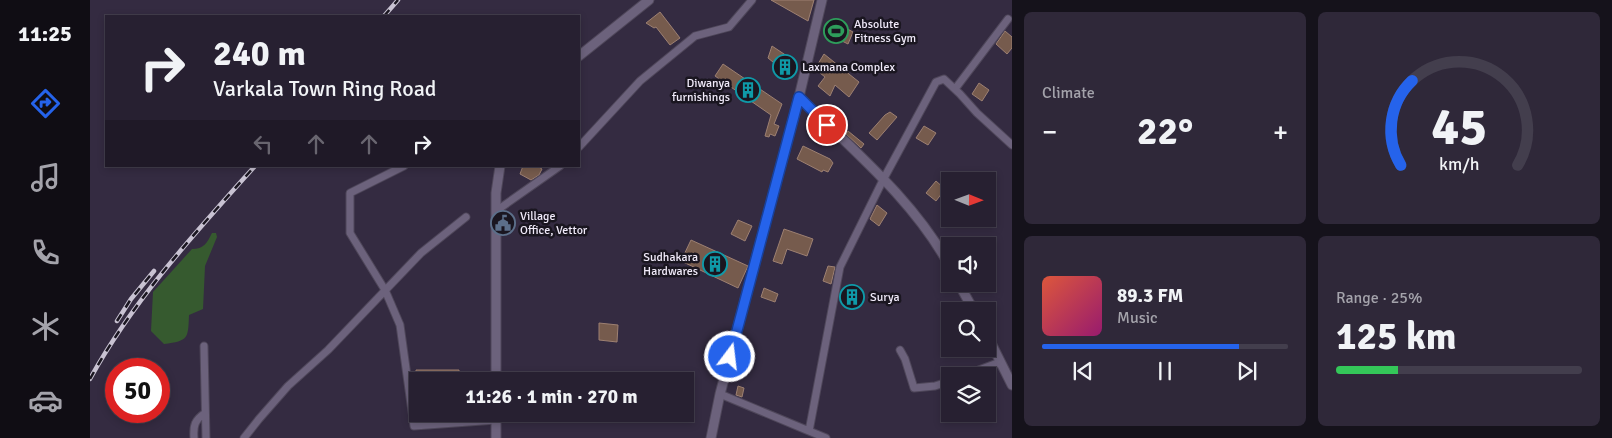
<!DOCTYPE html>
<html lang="en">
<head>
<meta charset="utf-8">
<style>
	body { margin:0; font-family:Signika,sans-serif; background:#2f2839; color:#f1f3f6; height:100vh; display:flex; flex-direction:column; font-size:19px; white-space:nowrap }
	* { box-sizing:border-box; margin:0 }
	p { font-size:16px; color:#a4a3ab }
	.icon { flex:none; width:28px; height:28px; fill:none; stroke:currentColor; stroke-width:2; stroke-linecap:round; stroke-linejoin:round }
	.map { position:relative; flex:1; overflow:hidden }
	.sheet { display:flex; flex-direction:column; gap:12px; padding:12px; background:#15121b; width:600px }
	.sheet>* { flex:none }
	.top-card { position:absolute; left:15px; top:15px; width:475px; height:152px; border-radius:0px; box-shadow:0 2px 8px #0003,0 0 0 1px #433e4d; background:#272031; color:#f1f3f6; overflow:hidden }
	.needle { width:32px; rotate:91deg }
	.controls { position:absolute; left:851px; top:172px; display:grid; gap:10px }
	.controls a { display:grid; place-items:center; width:55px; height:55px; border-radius:0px; background:#272031; box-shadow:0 2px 8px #0003,0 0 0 1px #433e4d; font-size:25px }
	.speed { position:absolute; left:15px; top:358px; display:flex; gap:10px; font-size:25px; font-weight:700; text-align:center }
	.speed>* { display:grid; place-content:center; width:65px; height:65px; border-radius:50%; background:#272031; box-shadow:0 2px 8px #0003,0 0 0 1px #433e4d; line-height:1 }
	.speed .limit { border:8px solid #d22; background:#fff; color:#111 }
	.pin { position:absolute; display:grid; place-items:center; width:42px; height:42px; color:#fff; margin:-21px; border:2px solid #fff; border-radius:50%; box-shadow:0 1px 5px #0007 }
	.me { position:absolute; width:55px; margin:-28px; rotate:15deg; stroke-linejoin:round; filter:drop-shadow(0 0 4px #0008) }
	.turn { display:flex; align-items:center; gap:18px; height:105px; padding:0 25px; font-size:22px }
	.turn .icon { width:65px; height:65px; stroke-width:2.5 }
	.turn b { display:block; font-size:35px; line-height:42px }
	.lanes { display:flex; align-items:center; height:48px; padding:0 25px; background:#0003; justify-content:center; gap:25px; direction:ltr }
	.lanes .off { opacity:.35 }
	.big { font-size:38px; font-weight:800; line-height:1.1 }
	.sheet .widget { flex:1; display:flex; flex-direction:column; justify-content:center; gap:8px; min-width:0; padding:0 18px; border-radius:8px; background:#2f2839 }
	.sheet .dial { align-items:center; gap:0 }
	.dial svg { height:130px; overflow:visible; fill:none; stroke:#433e4d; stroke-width:7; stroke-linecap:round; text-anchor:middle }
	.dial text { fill:#f1f3f6; stroke:none }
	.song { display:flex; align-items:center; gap:15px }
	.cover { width:60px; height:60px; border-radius:8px; background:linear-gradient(135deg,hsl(10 70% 55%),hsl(320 70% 35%)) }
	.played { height:5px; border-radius:2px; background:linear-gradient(90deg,#2563eb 80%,#433e4d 80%) }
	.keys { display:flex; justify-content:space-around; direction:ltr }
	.heat { display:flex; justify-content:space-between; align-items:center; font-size:28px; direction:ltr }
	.charge { height:8px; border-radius:4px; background:linear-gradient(90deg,#34c759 25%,#433e4d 0) }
	.sheet .tiles { flex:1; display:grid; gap:12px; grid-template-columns:repeat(2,1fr) }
	.trip { position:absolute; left:319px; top:372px; width:285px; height:50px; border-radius:0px; background:#272031; box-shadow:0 2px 8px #0003,0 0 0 1px #433e4d; font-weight:800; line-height:50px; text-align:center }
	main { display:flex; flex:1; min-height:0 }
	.tabs { display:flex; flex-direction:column; width:90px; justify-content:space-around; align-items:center; background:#100d14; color:#a4a3ab }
	.tabs .icon { width:35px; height:35px }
	.tabs .selected { color:#2563eb }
	.tabs b { font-size:22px; color:#f1f3f6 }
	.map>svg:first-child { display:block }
	.green { fill:#365a2f }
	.building { fill:#765b4d; stroke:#9d8072 }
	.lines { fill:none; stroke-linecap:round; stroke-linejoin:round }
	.minor-casing { stroke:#4f475a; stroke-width:9 }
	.secondary-casing { stroke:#4f475a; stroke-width:11 }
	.minor { stroke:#6c627c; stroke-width:7 }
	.secondary { stroke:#6c627c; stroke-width:9 }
	.rail-casing { stroke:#c8c2d2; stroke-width:4.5 }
	.rail { stroke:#1a1620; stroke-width:2.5; stroke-dasharray:8; stroke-linecap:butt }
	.route-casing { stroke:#184099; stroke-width:12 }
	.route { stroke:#2563eb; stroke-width:9 }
	.labels { text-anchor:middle; stroke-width:5; stroke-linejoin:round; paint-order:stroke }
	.poi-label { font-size:12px; fill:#f1ebfa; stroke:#1a1620; text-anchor:start }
</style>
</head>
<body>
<main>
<nav class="tabs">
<b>11:25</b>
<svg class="icon selected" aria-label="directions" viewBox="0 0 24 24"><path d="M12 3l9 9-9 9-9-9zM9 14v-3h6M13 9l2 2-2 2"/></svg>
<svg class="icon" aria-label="music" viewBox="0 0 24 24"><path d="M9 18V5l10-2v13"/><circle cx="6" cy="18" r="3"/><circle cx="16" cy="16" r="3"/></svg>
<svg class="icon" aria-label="phone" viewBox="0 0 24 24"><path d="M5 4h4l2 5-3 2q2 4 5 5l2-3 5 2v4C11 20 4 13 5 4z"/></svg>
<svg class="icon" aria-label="climate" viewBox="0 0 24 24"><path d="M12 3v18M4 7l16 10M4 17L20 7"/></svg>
<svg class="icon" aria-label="car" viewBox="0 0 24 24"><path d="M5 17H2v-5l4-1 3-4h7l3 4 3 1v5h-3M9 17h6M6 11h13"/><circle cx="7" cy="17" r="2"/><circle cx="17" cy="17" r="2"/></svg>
</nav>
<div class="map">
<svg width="922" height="438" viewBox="0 0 922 438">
	<rect width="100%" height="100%" fill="#342b41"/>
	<path class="green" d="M122 233H126L127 237 115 266 113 309 99 315C98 338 99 341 74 344L61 331 63 292 102 249C114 249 117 243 122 233Z"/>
	<path class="building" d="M681 0H724L718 21Z
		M570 12 590 38 580 45 566 27 564 28 556 23Z
		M741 20 763 32 758 44 736 33Z
		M915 31 922 37V48L917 54 906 44Z
		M682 46 703 60 699 75 678 58Z
		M734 54 769 82 759 97 745 85 740 96 728 86 735 77 725 69Z
		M633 64 692 104 684 124 689 126 685 136 680 134 679 137 675 136 681 115 625 76Z
		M889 83 899 90 892 101 882 94Z
		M800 112 807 117 787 140 779 133 795 115Z
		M834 126 846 133 838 145 826 138Z
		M758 131 774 144 771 148 756 134Z
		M713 146 740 159 743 163 738 172 733 170 732 172 707 159Z
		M433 166H447L452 169 449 175 441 180 430 174Z
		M846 181 855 189 846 201 836 193Z
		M787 205 797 213 789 226 780 219Z
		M648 220 662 226 655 241 641 234Z
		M694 229 723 239 717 256 697 249 692 264 683 261Z
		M601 240 658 266 648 288 591 261Z
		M738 266 745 267 741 284 733 281Z
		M674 288 688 294 685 302 671 297Z
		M756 289 771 293 772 304 762 305 752 301Z
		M509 323 528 325 527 342 509 340Z
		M326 370H369V375H377V381H326Z
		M648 386 654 388 652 397 646 395Z"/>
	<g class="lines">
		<defs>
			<path id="minor" d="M865 89 918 19
				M489 147 550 81 605 36 639 27 662 0
				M314 166 260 193V233L295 290 310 325 324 426 406 420
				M406 211 470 166
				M114 346 116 438
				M810 350 815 359 824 388 845 386 860 381
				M873 376 910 362
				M630 394 719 431 750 267 793 180 846 82 854 79 870 94 887 113 922 145
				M719 431 736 438
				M104 438C103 425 105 420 115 413
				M154 438 169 419 198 386 238 350 331 253 376 217"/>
			<path id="secondary" d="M489 56 559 0
				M709 97C762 149 825 201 860 267
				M869 284 884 311
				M898 337 922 385
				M406 381V193L410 166
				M406 414V438
				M621 438 630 394 709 97 732 0"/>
		</defs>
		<use href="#minor" class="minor-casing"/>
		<use href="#secondary" class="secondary-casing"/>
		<use href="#minor" class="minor"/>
		<use href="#secondary" class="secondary"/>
		<defs>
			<path id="rail" d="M294 16 308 0
				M27 321 41 299 64 271
				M0 379C44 299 105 233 165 166"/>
		</defs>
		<use href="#rail" class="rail-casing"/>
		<use href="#rail" class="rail"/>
	</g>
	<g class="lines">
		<defs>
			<path id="route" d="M640 357 709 97 737 125"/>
		</defs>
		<use href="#route" class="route-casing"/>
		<use href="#route" class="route"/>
	</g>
	<defs>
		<symbol id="stadium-ring" viewBox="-11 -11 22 22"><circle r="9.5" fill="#1a1620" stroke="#2e9e5b" stroke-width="1.5"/><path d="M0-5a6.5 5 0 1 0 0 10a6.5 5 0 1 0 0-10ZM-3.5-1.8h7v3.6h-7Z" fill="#2e9e5b"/></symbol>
		<symbol id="building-ring" viewBox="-11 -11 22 22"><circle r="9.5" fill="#1a1620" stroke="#0f9aa8" stroke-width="1.5"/><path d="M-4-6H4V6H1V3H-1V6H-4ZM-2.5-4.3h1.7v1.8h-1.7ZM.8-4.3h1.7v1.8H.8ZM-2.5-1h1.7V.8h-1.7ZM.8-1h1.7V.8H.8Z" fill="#0f9aa8"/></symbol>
		<symbol id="civic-ring" viewBox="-11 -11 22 22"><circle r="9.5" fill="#1a1620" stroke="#5c6f8a" stroke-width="1.5"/><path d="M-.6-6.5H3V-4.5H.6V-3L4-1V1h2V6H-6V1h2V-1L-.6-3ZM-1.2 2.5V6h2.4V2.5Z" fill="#5c6f8a"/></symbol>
	</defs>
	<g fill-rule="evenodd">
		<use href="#stadium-ring" x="732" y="17" width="28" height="28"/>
		<use href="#building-ring" x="681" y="53" width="28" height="28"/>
		<use href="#building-ring" x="644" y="76" width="28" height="28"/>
		<use href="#civic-ring" x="399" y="209" width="28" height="28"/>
		<use href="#building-ring" x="611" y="250" width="28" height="28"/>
		<use href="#building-ring" x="748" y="283" width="28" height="28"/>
	</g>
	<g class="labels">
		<g class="poi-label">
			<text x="764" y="28">Absolute<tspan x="764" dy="14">Fitness Gym</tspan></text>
			<text x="712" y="71">Laxmana Complex</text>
			<text x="640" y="87" text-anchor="end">Diwanya<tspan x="640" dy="14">furnishings</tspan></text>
			<text x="430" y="220">Village<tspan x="430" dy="14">Office, Vettor</tspan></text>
			<text x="608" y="261" text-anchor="end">Sudhakara<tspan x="608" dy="14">Hardwares</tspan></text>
			<text x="780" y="301">Surya</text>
		</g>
	</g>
</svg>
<div class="controls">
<a><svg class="needle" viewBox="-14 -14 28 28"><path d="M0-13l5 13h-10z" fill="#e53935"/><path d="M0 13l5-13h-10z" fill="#a4a3ab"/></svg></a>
<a><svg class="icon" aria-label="sound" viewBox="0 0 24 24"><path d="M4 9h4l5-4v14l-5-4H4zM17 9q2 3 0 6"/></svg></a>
<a><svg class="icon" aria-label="search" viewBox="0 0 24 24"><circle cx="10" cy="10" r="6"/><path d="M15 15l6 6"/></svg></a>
<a><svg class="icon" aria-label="layers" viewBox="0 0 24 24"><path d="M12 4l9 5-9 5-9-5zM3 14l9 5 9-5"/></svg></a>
</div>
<div class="speed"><div class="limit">50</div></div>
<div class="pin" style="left:737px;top:125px;background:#d93025"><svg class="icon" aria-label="arrive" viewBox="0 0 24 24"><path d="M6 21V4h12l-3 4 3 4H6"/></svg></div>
<svg class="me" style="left:640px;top:357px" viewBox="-20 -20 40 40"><circle r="17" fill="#2563eb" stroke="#fff" stroke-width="3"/><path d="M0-11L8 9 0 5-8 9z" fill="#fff"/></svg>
<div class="trip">11:26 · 1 min · 270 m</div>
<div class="top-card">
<div class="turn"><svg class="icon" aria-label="right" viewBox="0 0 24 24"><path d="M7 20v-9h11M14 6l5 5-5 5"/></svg><div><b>240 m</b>Varkala Town Ring Road</div></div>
<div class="lanes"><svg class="icon off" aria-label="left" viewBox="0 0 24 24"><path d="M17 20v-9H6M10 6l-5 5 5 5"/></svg><svg class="icon off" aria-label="ahead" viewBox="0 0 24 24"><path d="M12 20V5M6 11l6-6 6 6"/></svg><svg class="icon off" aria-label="ahead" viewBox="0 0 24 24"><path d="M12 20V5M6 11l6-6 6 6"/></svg><svg class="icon" aria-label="right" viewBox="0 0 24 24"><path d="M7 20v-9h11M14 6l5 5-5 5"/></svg></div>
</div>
</div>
<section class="sheet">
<div class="tiles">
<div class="widget"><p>Climate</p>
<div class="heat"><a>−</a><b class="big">22°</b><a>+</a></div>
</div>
<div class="widget dial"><svg viewBox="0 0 100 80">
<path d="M14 69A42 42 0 1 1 86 69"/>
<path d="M14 69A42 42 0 0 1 21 17" stroke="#2563eb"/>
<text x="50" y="56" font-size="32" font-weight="700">45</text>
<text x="50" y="72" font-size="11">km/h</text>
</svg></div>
<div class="widget">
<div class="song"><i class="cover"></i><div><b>89.3 FM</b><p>Music</p></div></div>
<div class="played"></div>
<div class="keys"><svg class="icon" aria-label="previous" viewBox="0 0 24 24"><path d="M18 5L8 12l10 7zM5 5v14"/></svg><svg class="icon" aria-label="pause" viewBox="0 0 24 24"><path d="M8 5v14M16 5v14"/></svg><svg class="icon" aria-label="next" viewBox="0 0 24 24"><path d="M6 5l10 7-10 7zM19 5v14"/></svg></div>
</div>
<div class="widget"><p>Range · 25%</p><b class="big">125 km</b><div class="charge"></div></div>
</div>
</section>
</main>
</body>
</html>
